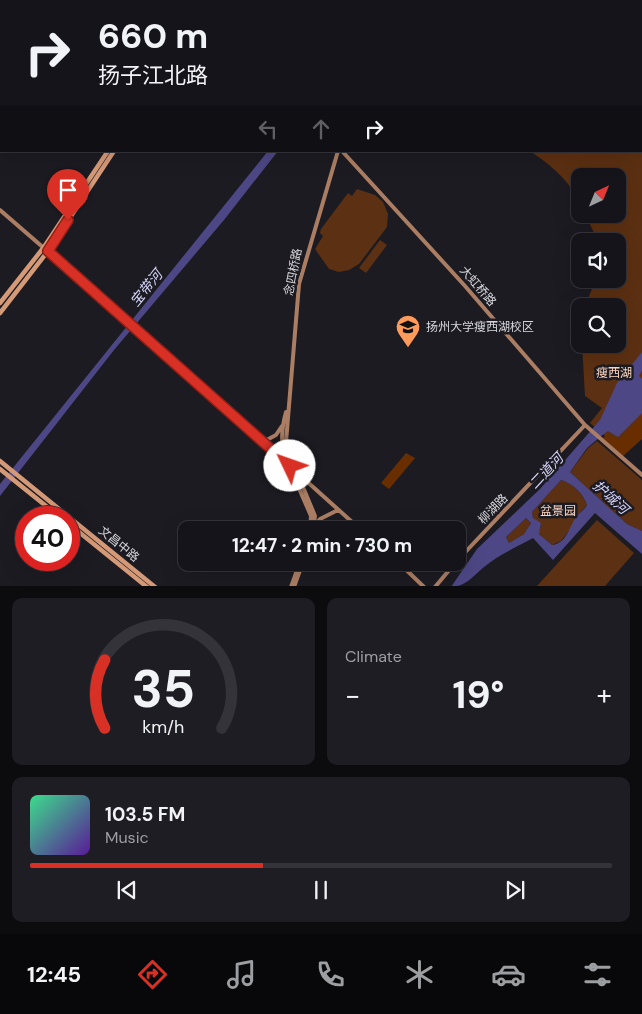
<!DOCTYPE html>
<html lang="en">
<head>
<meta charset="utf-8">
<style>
	body { margin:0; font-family:"DM Sans","Noto Sans SC",sans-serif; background:#1e1d23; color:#f1f3f6; height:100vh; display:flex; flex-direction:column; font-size:19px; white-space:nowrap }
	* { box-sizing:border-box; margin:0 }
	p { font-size:16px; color:#9d9ea2 }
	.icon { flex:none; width:28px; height:28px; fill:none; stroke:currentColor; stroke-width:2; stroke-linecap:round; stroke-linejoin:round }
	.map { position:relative; height:586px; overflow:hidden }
	.sheet { display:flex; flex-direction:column; gap:12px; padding:12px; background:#0c0b0e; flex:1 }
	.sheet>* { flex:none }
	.hud { position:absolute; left:0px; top:0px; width:642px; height:152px; box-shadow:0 5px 20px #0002,0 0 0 1px #343339; background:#15141a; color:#f1f3f6; overflow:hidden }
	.needle { width:32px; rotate:43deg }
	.buttons { position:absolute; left:571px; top:168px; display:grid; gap:10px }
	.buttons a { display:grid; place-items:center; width:55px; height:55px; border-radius:10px; background:#15141a; box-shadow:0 5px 20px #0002,0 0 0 1px #343339; font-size:25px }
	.speed { position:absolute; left:15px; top:506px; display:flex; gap:10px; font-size:25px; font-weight:700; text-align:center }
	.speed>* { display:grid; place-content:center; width:65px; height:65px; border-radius:50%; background:#15141a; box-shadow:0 5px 20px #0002,0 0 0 1px #343339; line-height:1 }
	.speed .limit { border:8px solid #d22; background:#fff; color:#111 }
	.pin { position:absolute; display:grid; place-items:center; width:42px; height:42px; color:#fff; margin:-51px -21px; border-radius:50% 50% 50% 0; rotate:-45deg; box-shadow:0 0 5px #0007 }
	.pin .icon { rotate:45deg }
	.me { position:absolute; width:55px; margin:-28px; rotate:312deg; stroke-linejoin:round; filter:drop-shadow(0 0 4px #0008) }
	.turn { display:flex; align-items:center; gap:18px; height:105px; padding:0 15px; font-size:22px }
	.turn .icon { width:65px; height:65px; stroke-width:2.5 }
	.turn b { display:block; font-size:35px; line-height:42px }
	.lanes { display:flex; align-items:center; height:48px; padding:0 15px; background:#0003; justify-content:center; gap:25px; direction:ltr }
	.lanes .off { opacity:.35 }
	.big { font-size:38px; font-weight:700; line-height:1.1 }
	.sheet .tile { flex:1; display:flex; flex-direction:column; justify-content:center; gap:8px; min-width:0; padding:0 18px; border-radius:10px; background:#1e1d23 }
	.sheet .dial { align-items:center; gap:0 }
	.dial svg { height:130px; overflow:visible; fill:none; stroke:#343339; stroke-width:7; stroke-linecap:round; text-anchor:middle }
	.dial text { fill:#f1f3f6; stroke:none }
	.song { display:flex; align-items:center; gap:15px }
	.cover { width:60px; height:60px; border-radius:8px; background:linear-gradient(135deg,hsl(150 70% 55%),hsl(270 70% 35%)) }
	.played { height:5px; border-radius:2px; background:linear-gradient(90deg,#d93025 40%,#343339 40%) }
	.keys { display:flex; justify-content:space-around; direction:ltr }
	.heat { display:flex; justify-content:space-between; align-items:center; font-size:28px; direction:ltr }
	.sheet .tiles { flex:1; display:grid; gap:12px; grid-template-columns:1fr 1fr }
	.tile:last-child { grid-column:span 2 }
	.trip { position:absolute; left:178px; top:521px; width:288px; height:50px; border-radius:10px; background:#15141a; box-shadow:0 5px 20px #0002,0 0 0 1px #343339; font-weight:700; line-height:50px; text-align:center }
	.menu { display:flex; height:80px; justify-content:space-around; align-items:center; background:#08080a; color:#9d9ea2 }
	.menu .icon { width:35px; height:35px }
	.menu .active { color:#d93025 }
	.menu b { font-size:22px; color:#f1f3f6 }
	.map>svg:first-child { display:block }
	.green { fill:#5c3012 }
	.forest { fill:#692e00 }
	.water { fill:#4d4785; fill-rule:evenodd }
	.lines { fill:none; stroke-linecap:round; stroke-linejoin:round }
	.secondary { stroke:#ab7e64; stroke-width:4 }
	.primary { stroke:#d49977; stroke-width:4.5 }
	.route-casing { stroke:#8d1f18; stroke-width:12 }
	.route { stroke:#d93025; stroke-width:9 }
	.labels { text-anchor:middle; stroke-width:5; stroke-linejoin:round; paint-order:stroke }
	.street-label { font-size:12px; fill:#d7d8dc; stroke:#1c1b22 }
	.poi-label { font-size:12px; fill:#d7d8dc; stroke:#1c1b22; text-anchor:start }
	.park-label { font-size:12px; fill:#fdd6c1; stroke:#1c1b22 }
	.water-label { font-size:14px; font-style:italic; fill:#d7d6fc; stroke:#1c1b22 }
</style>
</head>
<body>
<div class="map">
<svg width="642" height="587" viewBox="0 0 642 587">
	<rect width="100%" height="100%" fill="#1c1b22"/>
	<path class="green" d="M430 0H642V418L618 447 590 423 602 408 585 396 582 344H618V306H585L596 279H618V241H598L585 214H618V176H580V203C567 178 553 167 530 151H641V1Z
		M357 189 375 195 383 202 388 214 387 227 359 264 349 270 339 272 329 269 315 249 323 236 320 233 321 229 348 193 352 196Z
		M380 240 387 245 366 273 359 268Z
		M597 441 642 480V531L627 524 570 472 588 448Z
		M561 480C572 483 584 494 587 505L576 517 573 526 561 541 552 545 538 533 541 526 533 518 532 512Z
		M526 518 531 523 524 534 509 543 506 537Z
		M597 520 634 553 605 586H537Z"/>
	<path class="forest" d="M642 415V439L623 456 603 438 607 434 619 439Z
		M406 453 415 458 389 489 381 483Z"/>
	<path class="water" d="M268 151H278L224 220 114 350 0 496V484Z
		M642 352V370L639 376 642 379V413L618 437 608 431 605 433 587 448 570 472 627 524 642 531V554L595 513 553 560 533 538C517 547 498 555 484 567 473 576 467 586 451 587L477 549 540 489 600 420 617 383ZM561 480C572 483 584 494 587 505 584 510 579 513 576 517 569 527 567 543 552 545L539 534 541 523 533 518 532 512ZM526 518 531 523 524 534 509 543 506 537Z"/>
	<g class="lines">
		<path class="secondary" d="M365 1V0
			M342 151 465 286 585 425 642 475
			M0 210 128 321 361 530
			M286 412C281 430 280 446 288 463
			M263 442 276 435 282 426
			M295 469 288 456 286 442 299 284 338 151
			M291 470 311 516 310 530
			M298 475 315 516 313 530
			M315 525 320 519 338 510
			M398 562 424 587
			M456 562 585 425
			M291 587 300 562
			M294 587 303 562
			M435 587 456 562"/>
		<path class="primary" d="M208 1 209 0
			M214 1 215 0
			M0 303 44 247 108 151
			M0 313 48 251 114 151
			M0 461 155 587
			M0 469 61 518
			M69 524 147 587"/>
	</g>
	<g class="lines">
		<defs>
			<path id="route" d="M68 220 48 251 290 466"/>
		</defs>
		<use href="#route" class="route-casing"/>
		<use href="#route" class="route"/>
	</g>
	<defs>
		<symbol id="university-pin" viewBox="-11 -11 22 30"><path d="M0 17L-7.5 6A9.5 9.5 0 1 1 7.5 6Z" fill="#ff9a5b" stroke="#1c1b22"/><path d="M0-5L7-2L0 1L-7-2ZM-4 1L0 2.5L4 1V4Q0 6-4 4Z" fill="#111"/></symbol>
	</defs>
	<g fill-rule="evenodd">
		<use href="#university-pin" x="394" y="313" width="28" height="38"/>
	</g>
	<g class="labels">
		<g class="street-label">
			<text transform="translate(293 272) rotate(-79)" y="4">念四桥路</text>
			<text transform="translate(478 286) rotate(49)" y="4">大虹桥路</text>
			<text transform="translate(493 509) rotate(-46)" y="4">柳湖路</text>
			<text transform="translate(119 544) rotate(39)" y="4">文昌中路</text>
		</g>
		<g class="poi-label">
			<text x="426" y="331">扬州大学瘦西湖校区</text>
		</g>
		<g class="park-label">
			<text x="614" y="377">瘦西湖</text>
			<text x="558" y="515">盆景园</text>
		</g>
		<g class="water-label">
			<text transform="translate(146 288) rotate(-51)" y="5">宝带河</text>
			<text transform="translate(546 471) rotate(-47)" y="5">二道河</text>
			<text transform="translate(611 497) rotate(42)" y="5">护城河</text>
		</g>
	</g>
</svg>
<div class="buttons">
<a><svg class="needle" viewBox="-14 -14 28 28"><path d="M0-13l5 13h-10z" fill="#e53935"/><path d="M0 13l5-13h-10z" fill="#9d9ea2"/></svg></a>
<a><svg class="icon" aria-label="sound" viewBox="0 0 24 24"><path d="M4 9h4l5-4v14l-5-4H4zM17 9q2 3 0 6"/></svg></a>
<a><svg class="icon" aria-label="search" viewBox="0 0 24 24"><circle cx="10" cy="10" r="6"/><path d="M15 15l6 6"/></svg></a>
</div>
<div class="speed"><div class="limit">40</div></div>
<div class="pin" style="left:68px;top:220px;background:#d93025"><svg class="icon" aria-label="arrive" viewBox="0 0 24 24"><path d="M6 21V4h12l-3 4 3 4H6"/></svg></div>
<svg class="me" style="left:290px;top:466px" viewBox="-20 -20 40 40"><circle r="19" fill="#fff"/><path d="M0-13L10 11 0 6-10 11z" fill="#d93025"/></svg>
<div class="trip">12:47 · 2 min · 730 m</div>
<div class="hud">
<div class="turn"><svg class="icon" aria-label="right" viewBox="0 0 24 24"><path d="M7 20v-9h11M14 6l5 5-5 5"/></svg><div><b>660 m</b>扬子江北路</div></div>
<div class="lanes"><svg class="icon off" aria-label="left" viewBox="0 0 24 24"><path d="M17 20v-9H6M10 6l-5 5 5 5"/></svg><svg class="icon off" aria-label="ahead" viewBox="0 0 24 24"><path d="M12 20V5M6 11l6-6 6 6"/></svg><svg class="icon" aria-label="right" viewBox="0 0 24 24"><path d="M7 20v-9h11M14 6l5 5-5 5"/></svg></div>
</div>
</div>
<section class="sheet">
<div class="tiles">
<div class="tile dial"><svg viewBox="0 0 100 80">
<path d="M14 69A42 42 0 1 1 86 69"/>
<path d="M14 69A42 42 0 0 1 14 27" stroke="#d93025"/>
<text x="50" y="56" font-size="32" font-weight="700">35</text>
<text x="50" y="72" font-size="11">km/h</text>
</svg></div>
<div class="tile"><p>Climate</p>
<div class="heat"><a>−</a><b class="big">19°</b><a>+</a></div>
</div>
<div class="tile">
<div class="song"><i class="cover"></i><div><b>103.5 FM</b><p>Music</p></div></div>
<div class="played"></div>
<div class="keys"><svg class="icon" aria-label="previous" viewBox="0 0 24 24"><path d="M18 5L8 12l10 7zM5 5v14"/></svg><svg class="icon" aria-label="pause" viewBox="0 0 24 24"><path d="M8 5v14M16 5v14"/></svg><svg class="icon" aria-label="next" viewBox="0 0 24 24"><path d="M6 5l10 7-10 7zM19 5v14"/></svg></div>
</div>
</div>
</section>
<nav class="menu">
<b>12:45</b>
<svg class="icon active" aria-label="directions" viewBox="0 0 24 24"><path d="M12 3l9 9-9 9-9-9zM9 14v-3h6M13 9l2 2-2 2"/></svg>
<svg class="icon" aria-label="music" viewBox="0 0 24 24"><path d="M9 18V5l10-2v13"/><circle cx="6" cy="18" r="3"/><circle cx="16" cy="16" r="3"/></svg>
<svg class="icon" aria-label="phone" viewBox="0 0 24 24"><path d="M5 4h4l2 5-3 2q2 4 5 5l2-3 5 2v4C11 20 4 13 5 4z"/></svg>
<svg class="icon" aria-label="climate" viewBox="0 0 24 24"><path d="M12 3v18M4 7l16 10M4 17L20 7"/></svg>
<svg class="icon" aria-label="car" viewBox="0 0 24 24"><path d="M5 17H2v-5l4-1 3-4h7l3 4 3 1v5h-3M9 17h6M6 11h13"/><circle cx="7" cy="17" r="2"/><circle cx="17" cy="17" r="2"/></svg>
<svg class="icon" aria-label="filters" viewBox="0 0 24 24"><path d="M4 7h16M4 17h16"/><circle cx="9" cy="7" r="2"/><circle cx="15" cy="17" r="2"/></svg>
</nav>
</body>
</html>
